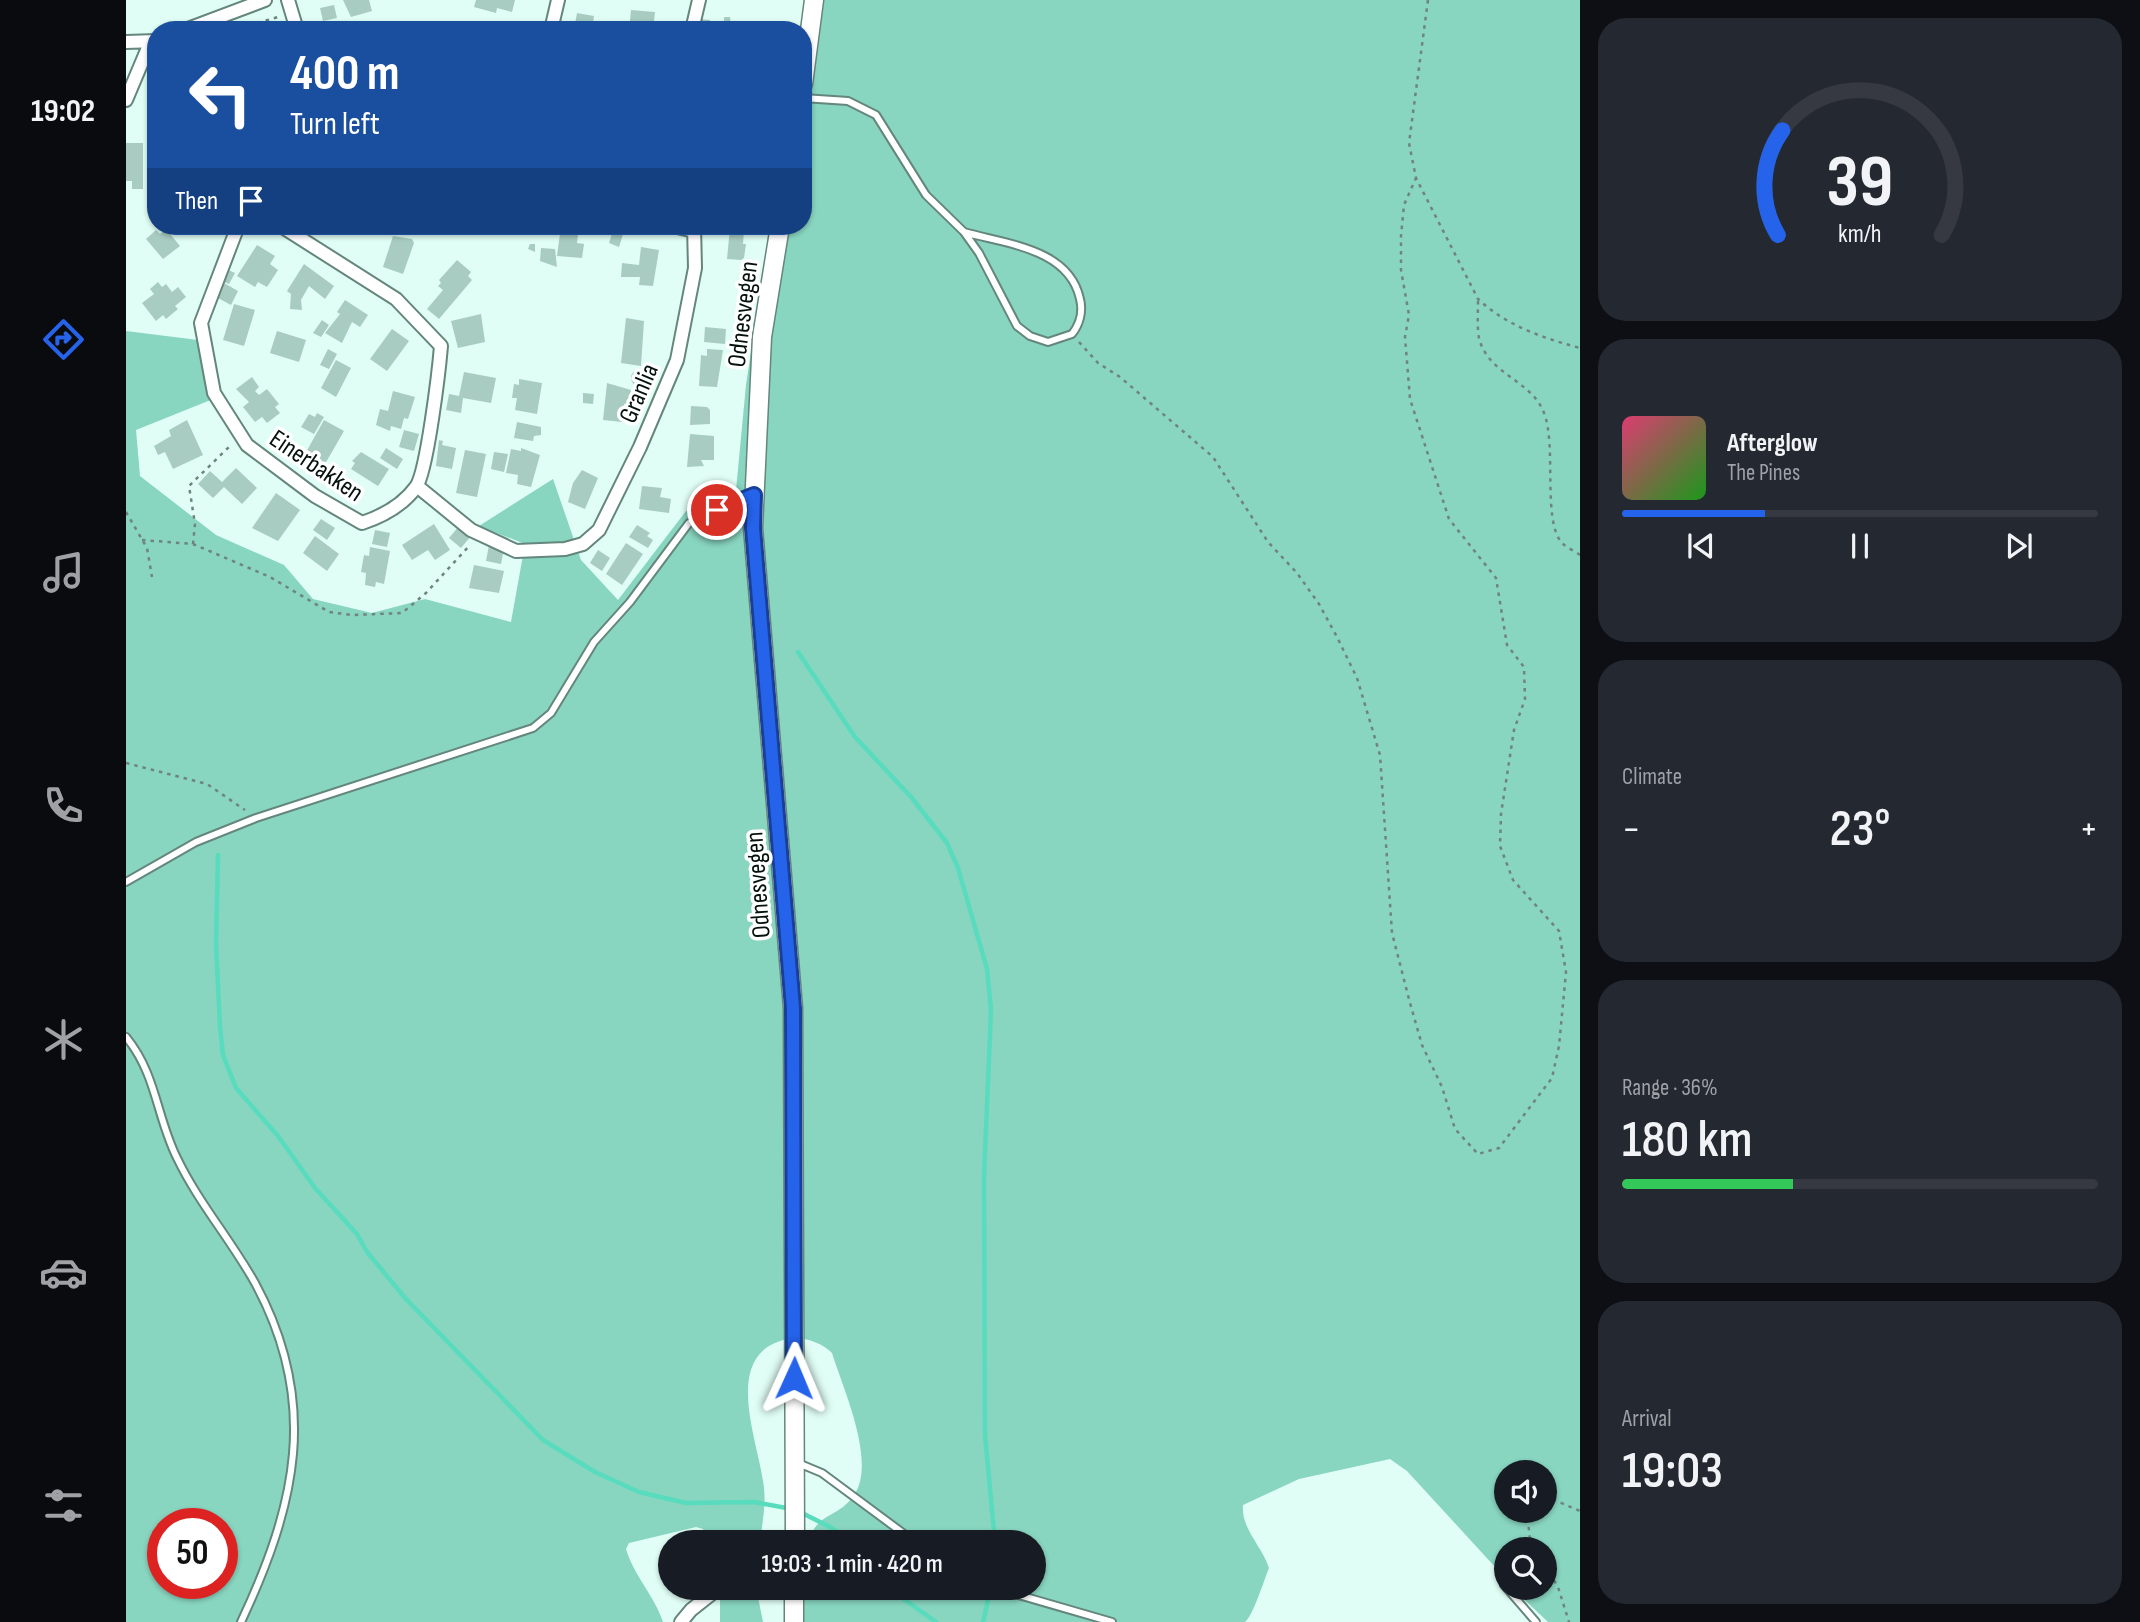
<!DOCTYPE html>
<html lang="en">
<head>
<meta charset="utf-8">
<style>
	body { margin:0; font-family:"Sofia Sans Condensed",sans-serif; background:#242831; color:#f1f3f6; height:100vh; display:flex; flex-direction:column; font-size:26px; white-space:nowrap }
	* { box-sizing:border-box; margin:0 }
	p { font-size:23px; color:#9ea1a6 }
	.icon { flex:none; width:38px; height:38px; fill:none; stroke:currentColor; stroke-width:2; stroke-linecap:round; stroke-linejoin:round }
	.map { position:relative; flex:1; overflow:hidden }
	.panel { display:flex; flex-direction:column; gap:18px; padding:18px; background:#0d0f14; width:560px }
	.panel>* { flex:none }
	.top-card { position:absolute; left:21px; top:21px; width:665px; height:214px; border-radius:28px; box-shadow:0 2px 5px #0004; background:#1a4fa0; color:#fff; overflow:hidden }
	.fabs { position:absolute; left:1368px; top:1460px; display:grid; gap:14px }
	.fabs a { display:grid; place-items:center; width:63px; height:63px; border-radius:50%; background:#171b24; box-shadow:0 2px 5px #0004; font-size:35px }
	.speed { position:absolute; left:21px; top:1508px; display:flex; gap:14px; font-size:35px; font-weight:700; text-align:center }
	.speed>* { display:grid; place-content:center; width:91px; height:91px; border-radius:50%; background:#171b24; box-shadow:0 2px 5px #0004; line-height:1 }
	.speed .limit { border:10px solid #d22; background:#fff; color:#111 }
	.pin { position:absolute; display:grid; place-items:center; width:60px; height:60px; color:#fff; margin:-30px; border:4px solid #fff; border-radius:50%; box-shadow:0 2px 7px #0007 }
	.me { position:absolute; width:77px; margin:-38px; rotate:1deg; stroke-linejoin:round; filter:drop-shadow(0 0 5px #0008) }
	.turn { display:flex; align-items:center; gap:24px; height:147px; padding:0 28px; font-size:32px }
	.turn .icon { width:91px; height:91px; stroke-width:2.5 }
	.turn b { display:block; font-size:49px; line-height:60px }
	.then { display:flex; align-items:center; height:66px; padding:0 28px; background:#0003; gap:14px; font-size:26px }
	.big { font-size:52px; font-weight:600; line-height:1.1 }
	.panel .card { flex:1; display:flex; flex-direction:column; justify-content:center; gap:10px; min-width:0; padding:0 24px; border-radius:28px; background:#242831 }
	.panel .dial { align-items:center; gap:0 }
	.dial svg { height:182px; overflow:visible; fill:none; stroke:#363941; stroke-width:7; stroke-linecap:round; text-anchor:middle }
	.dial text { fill:#f1f3f6; stroke:none }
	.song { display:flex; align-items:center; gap:21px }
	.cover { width:84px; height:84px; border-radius:10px; background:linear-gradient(135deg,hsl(340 70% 55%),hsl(120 70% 35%)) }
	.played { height:7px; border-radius:4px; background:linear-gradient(90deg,#2563eb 30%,#363941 30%) }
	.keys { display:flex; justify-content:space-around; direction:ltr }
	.heat { display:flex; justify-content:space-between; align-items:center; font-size:38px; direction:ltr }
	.charge { height:10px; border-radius:5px; background:linear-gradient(90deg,#34c759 36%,#363941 0) }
	.trip { position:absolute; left:532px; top:1530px; width:388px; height:70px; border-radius:35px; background:#171b24; box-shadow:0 2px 5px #0004; font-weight:600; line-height:70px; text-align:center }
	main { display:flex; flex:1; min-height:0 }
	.tab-bar { display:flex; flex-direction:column; width:126px; justify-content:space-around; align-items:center; background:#090b0e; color:#9ea1a6 }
	.tab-bar .icon { width:49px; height:49px }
	.tab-bar .selected { color:#2563eb }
	.tab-bar b { font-size:32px; color:#f1f3f6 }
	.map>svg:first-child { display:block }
	.green { fill:#88d5c0; fill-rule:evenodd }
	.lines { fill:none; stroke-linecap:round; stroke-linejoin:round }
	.stream { stroke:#58dcbd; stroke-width:4.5 }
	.building { fill:#a8ccc1 }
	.lane-casing { stroke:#64867c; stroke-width:10 }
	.street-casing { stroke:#64867c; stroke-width:16 }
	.secondary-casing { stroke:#64867c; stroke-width:21 }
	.path { stroke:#6f847e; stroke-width:2.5; stroke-dasharray:3.5 5; stroke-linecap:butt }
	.lane { stroke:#fff; stroke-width:6 }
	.street { stroke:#fff; stroke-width:12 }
	.secondary { stroke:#fff; stroke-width:18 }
	.route-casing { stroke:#184099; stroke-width:18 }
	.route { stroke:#2563eb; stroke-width:12 }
	.labels { text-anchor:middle; stroke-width:7; stroke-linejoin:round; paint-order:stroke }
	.street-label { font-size:26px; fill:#04110d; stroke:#fff }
</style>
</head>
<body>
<main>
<nav class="tab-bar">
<b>19:02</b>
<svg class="icon selected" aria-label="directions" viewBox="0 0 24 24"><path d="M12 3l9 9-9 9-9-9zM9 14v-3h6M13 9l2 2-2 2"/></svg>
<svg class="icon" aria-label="music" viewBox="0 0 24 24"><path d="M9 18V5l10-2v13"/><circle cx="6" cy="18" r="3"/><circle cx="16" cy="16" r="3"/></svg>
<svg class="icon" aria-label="phone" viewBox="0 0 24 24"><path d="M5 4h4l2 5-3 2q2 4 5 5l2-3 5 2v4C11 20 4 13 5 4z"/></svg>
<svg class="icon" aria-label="climate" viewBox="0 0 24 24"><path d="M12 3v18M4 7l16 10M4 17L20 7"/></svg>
<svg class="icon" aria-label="car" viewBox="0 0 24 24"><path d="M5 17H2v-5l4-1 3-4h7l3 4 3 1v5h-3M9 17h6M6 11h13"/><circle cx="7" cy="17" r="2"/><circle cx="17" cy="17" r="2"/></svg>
<svg class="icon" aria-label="filters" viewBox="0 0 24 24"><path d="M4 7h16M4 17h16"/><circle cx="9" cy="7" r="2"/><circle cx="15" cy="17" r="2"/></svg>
</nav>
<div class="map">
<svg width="1454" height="1622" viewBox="0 0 1454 1622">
	<rect width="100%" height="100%" fill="#e0fef5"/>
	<path class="green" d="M679 0H1454V1622H1422L1385 1587H1419V1549H1381V1580L1281 1471 1264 1459 1173 1479 1117 1505C1115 1529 1136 1546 1143 1568 1138 1580 1127 1616 1119 1622H677V1587H908V1542H682C692 1512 709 1519 726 1498 753 1466 717 1389 706 1353 698 1344 680 1337 667 1338 591 1349 633 1440 638 1488 640 1506 636 1524 634 1542H581L577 1529 570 1527 503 1543 500 1549C508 1576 528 1595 537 1622H0V331L80 341 92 397 10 430 14 476 90 535 158 565 187 599 246 613 299 599 385 622 399 544 353 526 427 479 455 560 492 600 560 511 610 490 620 385 644 226H677V30H675ZM1381 1472H1419V1510H1381ZM37 1524H96V1584H37Z
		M594 1587H630L637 1622H594Z"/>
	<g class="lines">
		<path class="stream" d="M672 652 729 737 786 798 821 843 832 868 861 969 865 1010 858 1177 859 1435 869 1542
			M92 855 90 944 94 1027 97 1055 110 1088 152 1136 189 1188 231 1234 241 1252 280 1299 417 1440 469 1472 513 1492 560 1503 628 1502 666 1509
			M674 1512 706 1528 722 1542
			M761 1587 810 1622
			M857 1622 865 1587"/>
	</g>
	<path class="building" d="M217 0H243L246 11 225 17Z
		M350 0H389L386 12 371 8 370 13 348 7Z
		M208 5 211 18 197 21 194 8Z
		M505 10 529 12 527 30H503Z
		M451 13 468 16 466 30H448Z
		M598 17H604L605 26H598Z
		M573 19 584 20 583 30H572Z
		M267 21 268 30H261V22Z
		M213 26V30H196L195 27Z
		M27 70H30V91H27Z
		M0 143H17V189H6V181H0Z
		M260 226H275L272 235 258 231Z
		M435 226H453L451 243 458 244 456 258 431 256Z
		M488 227 498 231 493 247 483 243Z
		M604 228 618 229 617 244H620L618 258 615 260 601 259Z
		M40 229 54 246 37 259 20 239 30 230 34 234Z
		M267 236 286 239 288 243 277 274 257 267Z
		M404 244H409V252L402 249Z
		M131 245 149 256 144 264 152 270 141 287 132 282 129 287 111 276Z
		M515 247 533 250 527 286 513 285 514 277H495L496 263 513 265Z
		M415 248 429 249 431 267 414 261Z
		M331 260 345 272 342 276 346 280 313 319 301 309 317 290 312 286 315 283 313 280Z
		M178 264 208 286 199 299 183 286 175 300 176 310 164 309 165 294 161 291Z
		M102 270 109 273 103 284 96 281Z
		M32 282 36 287 40 284 46 292 52 287 60 297 49 306 52 309 40 319 37 315 30 321 16 303 28 294 24 289Z
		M98 283 112 291 105 305 90 297Z
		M219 300 242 315 234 327 226 322 216 343 199 333 214 314 211 312Z
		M108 304 129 310 118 346 97 340Z
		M355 314 359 342 332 348 325 321Z
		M500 318 518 321 515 366 495 363Z
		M196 320 203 325 195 337 187 333Z
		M579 327 600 329 599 344 578 342Z
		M266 329 283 341 261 371 244 359Z
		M151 331 180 340 173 362 144 353Z
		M202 349 211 354 203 369 194 365Z
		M581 349 597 350 591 387 573 386 575 355 581 356Z
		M210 360 225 368 210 397 195 388Z
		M505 378a9 9 0 1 1 18 0a9 9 0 1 1-18 0Z
		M338 372 370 378 365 403 337 398 335 413 320 410 323 394 333 396Z
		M126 377 133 387 129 391 133 395 141 389 153 404 149 407 154 413 141 423 136 417 129 422 117 407 123 402 110 389Z
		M393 379 416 383 411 414 389 410 391 398H386L388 384 393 385Z
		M481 383 505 390 503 405 498 404 496 422 477 420Z
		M267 391 289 397 282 419 278 418 275 429 265 426 264 431 250 425 254 409 262 411Z
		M457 393 468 394 467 404 457 403Z
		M565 406 581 407 584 410V424L564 425Z
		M191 413 198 417 188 434 175 427 183 414 189 417Z
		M61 420 77 455 47 469 39 452 32 455 28 446 45 436 43 430Z
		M198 420 218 431 199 464 179 454Z
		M391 422 415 427V435L408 436 407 441 388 438Z
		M278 430 293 434 288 451 273 447Z
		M564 434 588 436V460H575L578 466 561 467Z
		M313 440 317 441 316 445 330 448 326 469 310 466Z
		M260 448 277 459 271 469 254 458Z
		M395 448 414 455 405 487 391 484 392 475 380 473 385 449 395 451Z
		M339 450 360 454 351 497 330 493Z
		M235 452 263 469 252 486 225 469 229 463 226 461Z
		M368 452 382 454 378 472 365 469Z
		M110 468 131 488 116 504 98 487 87 498 72 484 84 471 96 482Z
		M456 470 472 478 459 509 442 502 447 483Z
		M516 486 536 488 534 497 545 499 543 513 513 509Z
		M150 493 174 510 152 541 126 528Z
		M195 519 209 528 201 540 187 530Z
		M308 524 324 550 309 560 302 550 286 560 276 545Z
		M511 525 524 533 521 536 527 540 522 548 503 537Z
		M333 526 345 536 335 548 323 538Z
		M249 530 264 533 261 547 246 544Z
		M189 536 213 554 201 571 177 553Z
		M500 543 517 554 496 585 480 574Z
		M363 545 378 548 375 564 360 561Z
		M244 547 264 551 258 584 250 582 249 587 239 585 240 573 235 572 238 555 243 556Z
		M472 550 484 558 476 571 464 563Z
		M348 565 378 571 373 593 343 588Z"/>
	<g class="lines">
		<defs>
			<path id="lane" d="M677 98 722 101 750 115 800 195 838 232 853 253 891 326 904 336 922 342 946 334C954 324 957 311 954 299 943 248 879 244 838 232
				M0 882 70 842 130 818 407 728 425 713 468 642 504 602 563 523 626 496
				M0 1037C31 1075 30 1116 51 1158 72 1202 105 1240 129 1283 194 1403 170 1505 115 1622
				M672 1463 696 1473 789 1542
				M1378 1585 1410 1622
				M865 1587 986 1622"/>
			<path id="street" d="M162 0 171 30
				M59 30 139 0
				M425 30 432 0
				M566 30 573 0
				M0 42 30 41
				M0 100 24 43
				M112 226 75 323 88 393 121 445 189 496 236 523C257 516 277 505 290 487 301 472 313 370 315 346L270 299 155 226
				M547 226 568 231
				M291 486 345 530 390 551 439 549 457 544 473 530 514 447 551 360 569 268 568 226
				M555 1622 565 1610 594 1587"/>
			<path id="secondary" d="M677 84 688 0
				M654 226 636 337 627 528 667 1008 669 1542
				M668 1622V1587"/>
		</defs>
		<use href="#lane" class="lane-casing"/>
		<use href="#street" class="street-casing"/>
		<use href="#secondary" class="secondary-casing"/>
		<path class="path" d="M1302 0 1283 143 1290 178 1352 299C1381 326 1417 338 1454 348
			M107 30 152 17
			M1352 301C1352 313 1351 327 1353 338 1362 375 1406 380 1418 413 1431 446 1416 521 1436 543 1441 548 1449 551 1454 555
			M953 342 972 363 994 377 1087 457 1142 542 1171 573 1193 604 1211 637 1231 678 1254 755 1266 933 1284 1003 1296 1045 1316 1087 1329 1129 1352 1154 1373 1148 1426 1078 1433 1046 1440 972 1433 931 1387 880 1374 846 1375 814 1388 730 1399 699 1398 667 1381 645 1370 578 1323 519 1284 399 1279 337 1283 315 1275 270V236L1278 205 1290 178
			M0 512 21 548 26 577
			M16 540 67 544 144 577 203 612 226 615 276 613 300 593 344 545
			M67 544 69 524 63 486 106 444
			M0 763 81 784 119 810
			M1419 1496 1454 1511
			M1401 1510 1404 1541 1409 1549
			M1419 1566 1432 1587 1443 1622"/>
		<use href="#lane" class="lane"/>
		<use href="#street" class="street"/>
		<use href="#secondary" class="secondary"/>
	</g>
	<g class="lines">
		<defs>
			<path id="route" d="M591 510 628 495 627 528 667 1008 668 1378"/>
		</defs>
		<use href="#route" class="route-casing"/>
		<use href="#route" class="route"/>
	</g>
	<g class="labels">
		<g class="street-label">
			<text transform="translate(616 314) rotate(-83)" y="9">Odnesvegen</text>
			<text transform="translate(512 393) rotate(-67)" y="9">Granlia</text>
			<text transform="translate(191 465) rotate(34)" y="9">Einerbakken</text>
			<text transform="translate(631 885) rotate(-94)" y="9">Odnesvegen</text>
		</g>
	</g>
</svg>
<div class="fabs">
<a><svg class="icon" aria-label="sound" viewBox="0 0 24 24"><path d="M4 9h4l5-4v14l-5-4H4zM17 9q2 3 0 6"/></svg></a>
<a><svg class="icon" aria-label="search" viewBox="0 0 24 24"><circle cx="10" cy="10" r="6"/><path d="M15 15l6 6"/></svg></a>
</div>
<div class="speed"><div class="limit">50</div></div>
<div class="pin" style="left:591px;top:510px;background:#d93025"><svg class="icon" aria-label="arrive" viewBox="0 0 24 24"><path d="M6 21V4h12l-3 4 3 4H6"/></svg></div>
<svg class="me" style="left:668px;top:1378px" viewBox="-20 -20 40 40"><path d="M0-17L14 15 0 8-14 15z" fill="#2563eb" stroke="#fff" stroke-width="4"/></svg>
<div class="trip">19:03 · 1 min · 420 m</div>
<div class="top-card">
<div class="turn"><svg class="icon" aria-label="left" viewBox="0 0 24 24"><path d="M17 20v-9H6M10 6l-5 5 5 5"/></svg><div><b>400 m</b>Turn left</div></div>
<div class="then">Then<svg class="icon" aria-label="arrive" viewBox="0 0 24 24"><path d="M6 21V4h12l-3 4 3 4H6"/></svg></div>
</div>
</div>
<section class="panel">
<div class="card dial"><svg viewBox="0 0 100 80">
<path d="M14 69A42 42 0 1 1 86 69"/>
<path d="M14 69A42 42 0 0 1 16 23" stroke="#2563eb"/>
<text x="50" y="56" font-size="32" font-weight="700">39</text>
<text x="50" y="72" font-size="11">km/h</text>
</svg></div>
<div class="card">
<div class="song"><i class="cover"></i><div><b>Afterglow</b><p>The Pines</p></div></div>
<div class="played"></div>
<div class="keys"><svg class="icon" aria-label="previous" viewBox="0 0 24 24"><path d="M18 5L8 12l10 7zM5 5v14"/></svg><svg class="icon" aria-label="pause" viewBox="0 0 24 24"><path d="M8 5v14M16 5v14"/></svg><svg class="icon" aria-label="next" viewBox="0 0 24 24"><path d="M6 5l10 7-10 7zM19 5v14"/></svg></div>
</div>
<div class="card"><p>Climate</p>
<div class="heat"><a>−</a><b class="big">23°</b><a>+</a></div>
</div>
<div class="card"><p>Range · 36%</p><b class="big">180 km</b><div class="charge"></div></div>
<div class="card"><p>Arrival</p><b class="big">19:03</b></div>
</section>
</main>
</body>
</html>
